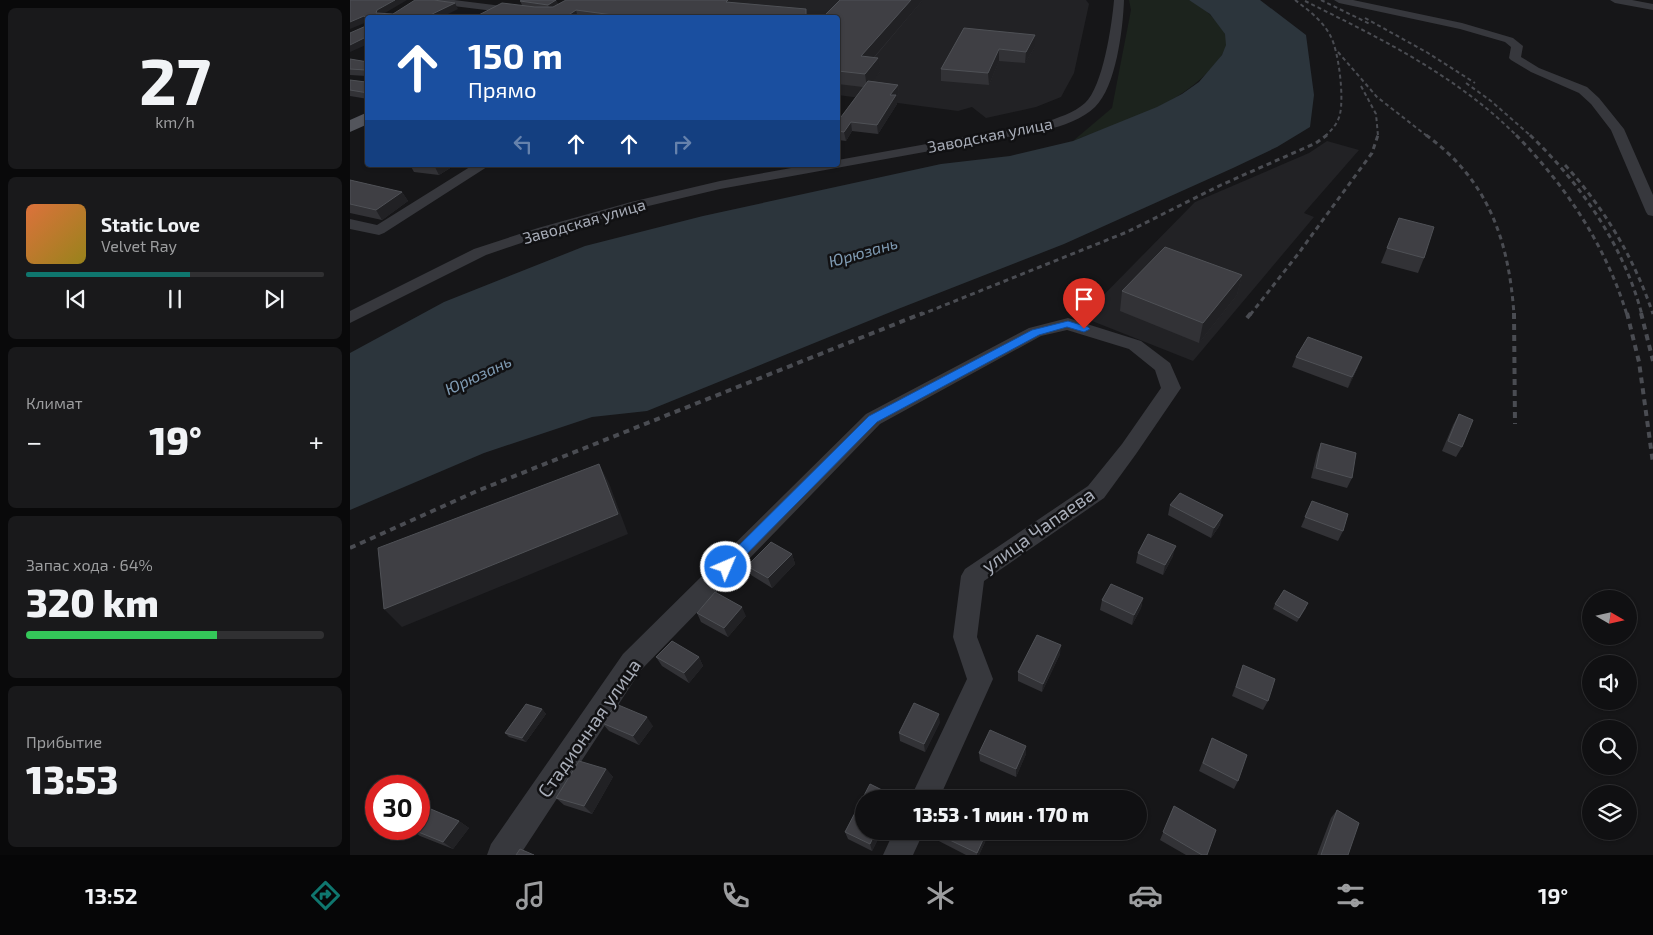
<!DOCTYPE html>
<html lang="ru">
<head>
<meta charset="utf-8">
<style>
	body { margin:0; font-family:"Exo 2",sans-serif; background:#19191b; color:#f1f3f6; height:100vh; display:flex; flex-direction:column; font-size:19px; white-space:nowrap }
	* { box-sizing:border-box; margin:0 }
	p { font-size:16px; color:#9c9d9f }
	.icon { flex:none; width:28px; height:28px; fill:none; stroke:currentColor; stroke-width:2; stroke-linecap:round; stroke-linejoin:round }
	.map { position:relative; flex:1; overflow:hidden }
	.drawer { display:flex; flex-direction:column; gap:8px; padding:8px; background:#09090a; width:350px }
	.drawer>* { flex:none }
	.hud { position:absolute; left:15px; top:15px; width:475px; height:152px; border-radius:5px; box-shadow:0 1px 4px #0004,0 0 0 1px #303032; background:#1a4fa0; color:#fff; overflow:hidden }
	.needle { width:32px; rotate:99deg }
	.buttons { position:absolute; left:1232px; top:590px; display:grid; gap:10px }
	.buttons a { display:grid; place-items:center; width:55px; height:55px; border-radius:50%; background:#101012; box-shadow:0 1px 4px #0004,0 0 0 1px #303032; font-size:25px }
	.speed { position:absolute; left:15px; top:775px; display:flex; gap:10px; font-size:25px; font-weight:700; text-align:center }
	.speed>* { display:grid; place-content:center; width:65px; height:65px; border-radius:50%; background:#101012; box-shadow:0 1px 4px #0004,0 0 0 1px #303032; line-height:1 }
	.speed .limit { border:8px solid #d22; background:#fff; color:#111 }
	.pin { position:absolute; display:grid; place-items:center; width:42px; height:42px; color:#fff; margin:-51px -21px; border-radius:50% 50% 50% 0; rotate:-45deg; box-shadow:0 0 5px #0007 }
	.pin .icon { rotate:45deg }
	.me { position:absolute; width:55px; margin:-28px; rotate:45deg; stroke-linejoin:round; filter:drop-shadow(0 0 4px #0008) }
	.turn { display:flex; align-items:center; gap:18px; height:105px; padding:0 20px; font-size:22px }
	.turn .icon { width:65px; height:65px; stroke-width:2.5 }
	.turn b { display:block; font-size:35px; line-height:42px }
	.lanes { display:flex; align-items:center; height:48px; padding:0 20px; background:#0003; justify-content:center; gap:25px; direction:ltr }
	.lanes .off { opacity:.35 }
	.big { font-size:38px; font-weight:800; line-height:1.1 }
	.drawer .tile { flex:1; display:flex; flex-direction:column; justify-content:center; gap:8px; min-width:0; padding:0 18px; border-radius:8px; background:#19191b }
	.drawer .dial { align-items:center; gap:0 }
	.dial b { font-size:65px; line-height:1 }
	.song { display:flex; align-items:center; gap:15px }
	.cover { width:60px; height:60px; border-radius:8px; background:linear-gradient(135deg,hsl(20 70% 55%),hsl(50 70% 35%)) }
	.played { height:5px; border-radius:2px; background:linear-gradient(90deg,#0f766e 55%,#303032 55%) }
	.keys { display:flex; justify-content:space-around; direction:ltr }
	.heat { display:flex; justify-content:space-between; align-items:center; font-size:28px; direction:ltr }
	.charge { height:8px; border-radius:4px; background:linear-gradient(90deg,#34c759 64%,#303032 0) }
	.trip { position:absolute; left:505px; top:790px; width:292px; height:50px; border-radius:25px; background:#101012; box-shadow:0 1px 4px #0004,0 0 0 1px #303032; font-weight:800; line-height:50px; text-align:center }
	.menu { display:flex; height:80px; justify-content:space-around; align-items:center; background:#060607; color:#9c9d9f }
	.menu .icon { width:35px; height:35px }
	.menu .active { color:#0f766e }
	.menu b { font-size:22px; color:#f1f3f6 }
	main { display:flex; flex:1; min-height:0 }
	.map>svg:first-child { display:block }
	.built { fill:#222225 }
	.green { fill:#1c231d }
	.water { fill:#2c353c }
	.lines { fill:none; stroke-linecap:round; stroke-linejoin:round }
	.minor { fill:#37383d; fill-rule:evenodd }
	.major { fill:#53555c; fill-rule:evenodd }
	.rail-far2 { stroke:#4a4c52; stroke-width:2; stroke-dasharray:4 3; stroke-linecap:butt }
	.rail-far1 { stroke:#4a4c52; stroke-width:3; stroke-dasharray:5 4; stroke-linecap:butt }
	.rail { stroke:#4a4c52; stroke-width:4; stroke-dasharray:6 5; stroke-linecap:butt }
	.wall { fill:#323236 }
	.shaded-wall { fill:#212124 }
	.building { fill:#3f3f44; stroke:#4f5156 }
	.route { fill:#1a73e8; stroke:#114b97 }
	.labels { text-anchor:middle; stroke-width:5; stroke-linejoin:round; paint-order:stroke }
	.far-street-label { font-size:16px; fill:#a8adb8; stroke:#111113 }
	.far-water-label { font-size:16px; font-style:italic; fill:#7f9bb3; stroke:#111113 }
	.street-label { font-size:19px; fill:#a8adb8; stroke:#111113 }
</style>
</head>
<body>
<main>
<section class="drawer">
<div class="tile dial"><b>27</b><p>km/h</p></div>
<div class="tile">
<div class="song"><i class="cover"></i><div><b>Static Love</b><p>Velvet Ray</p></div></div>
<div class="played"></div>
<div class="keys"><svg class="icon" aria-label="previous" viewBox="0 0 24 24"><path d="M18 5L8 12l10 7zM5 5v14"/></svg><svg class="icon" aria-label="pause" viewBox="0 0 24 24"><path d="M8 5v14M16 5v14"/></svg><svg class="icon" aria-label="next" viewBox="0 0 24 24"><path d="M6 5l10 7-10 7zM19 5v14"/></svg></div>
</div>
<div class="tile"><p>Климат</p>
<div class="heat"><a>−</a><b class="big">19°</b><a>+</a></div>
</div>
<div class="tile"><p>Запас хода · 64%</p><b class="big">320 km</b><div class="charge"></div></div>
<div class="tile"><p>Прибытие</p><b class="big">13:53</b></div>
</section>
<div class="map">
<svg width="1303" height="855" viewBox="0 0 1303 855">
	<rect width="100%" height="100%" fill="#161618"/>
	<path class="built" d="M233 0H736L739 4 724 73 711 97 686 107 636 118 622 107 608 111 488 95V18H206Z
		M977 141 1009 150 954 213 964 217 843 361 732 317 845 202 959 153Z"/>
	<path class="green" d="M779 0C791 0 830 0 839 0 851 4 861 15 868 24 870 27 874 31 875 34 880 45 872 56 865 64 830 107 772 121 723 141L762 108 781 10Z"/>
	<path class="water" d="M839 0H910L956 35 964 95 960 127 927 147 883 168 714 244 548 309 297 411 242 417 134 453 0 510V353L94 302 235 246 353 216 591 164 660 156 723 141 807 107 832 94 849 82 872 55 876 45 875 34 860 14Z"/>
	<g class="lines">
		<path class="minor" d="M74 0H104L168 8 173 11 168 14 79 3Z
			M764 0H774C773 29 766 87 745 107 733 119 712 126 696 130L370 189 290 208 198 234 136 255 0 323V311L124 249 188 228 281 202 370 181 458 165H488V160L693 123C707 118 724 113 735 103 753 87 762 24 764 0Z
			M984 0H1003L1112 23 1163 38 1173 46 1171 57 1189 68 1237 87 1249 98 1274 129 1303 195V216L1298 215 1296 212 1261 130 1241 104 1229 93 1181 72 1161 60 1159 58 1161 47 1155 42 1110 29 989 3Z
			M1260 0H1282L1303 4V10L1265 3Z
			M123 165H140L34 233 29 235 0 229V219L27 225Z
			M718 318 791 341 820 363 831 388 786 454 754 498 634 581 627 637 643 679 589 799H560L617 679 603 637 611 576 615 569 738 486 772 444 811 388 805 370 779 349 717 330 691 336 530 424 291 670 170 855H137L141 844 273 654 516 414 679 328Z
			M544 831H574L563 855H533Z"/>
		<path class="major" d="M18 112V124L0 132V120Z"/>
		<path class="rail-far2" d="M945 0C958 10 972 20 980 35 989 51 994 97 990 114 988 123 982 130 975 136
			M971 0 1020 24
			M955 1C1030 38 1107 76 1167 136
			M1015 18 1078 53 1125 83
			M988 52 1027 97 1077 136
			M1116 83 1141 101 1181 136
			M1011 86 1026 114 1028 136"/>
		<path class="rail-far1" d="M1076 135C1138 180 1159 240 1164 315
			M1166 135C1216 186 1256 246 1277 315
			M1180 135C1231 184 1274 246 1292 315
			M1215 165C1255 209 1284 258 1303 314
			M570 315 777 232 871 185 966 143 977 135
			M900 315 948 254 1022 153 1028 135"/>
		<path class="rail" d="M1164 313 1165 424
			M1277 313 1289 362 1303 463
			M1291 313 1303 361
			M897 318 901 313
			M0 548 127 491 573 313"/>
	</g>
	<path class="wall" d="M206 0 208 4H394L457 18H123L172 5 170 1Z
		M572 1 524 58 530 72 522 81 548 85 549 93 547 97V104L528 134 502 131 496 141 488 140V116L491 117 513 87 488 84V18Z
		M685 35V47L675 63 649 61 639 85 591 81V69Z
		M0 59 18 62V99L0 96V80L16 82V76L0 75Z
		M60 165H105L89 175 64 172Z
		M0 180 52 192 58 201 32 220 0 213Z
		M1049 218 1074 258 1068 273 1031 263Z
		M892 275 887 295 849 343 770 311 772 291Z
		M946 357 1008 367 998 388 942 367Z
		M1109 414 1112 447 1106 457 1092 451 1103 425Z
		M971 443 1002 478 997 488 961 478 967 453Z
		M962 501 993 531 988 541 951 527Z
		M820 505 870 525 861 538 818 515Z
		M788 553 823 556 813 575 786 563Z
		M442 554 445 564 422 588 401 575 397 566Z
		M793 598 791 608 782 625 750 610 752 600Z
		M925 604 956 608 947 622 923 609Z
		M347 613 396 616 378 637 351 622Z
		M710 654 692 692 668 681V672Z
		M306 657H349L353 666 339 683 312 666Z
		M893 665 918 701 913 710 882 696Z
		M192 709 196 714 176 742 159 737 155 733Z
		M590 722 575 752 550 741 549 733Z
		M252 723 303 726 289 745 259 731Z
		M862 738 888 781 884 789 849 771Z
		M629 753 676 754 666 777 630 761Z
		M256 769 263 777 242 814 214 805 206 798Z
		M520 784 544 796 545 799H514V831H532L522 851 498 839 495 832Z
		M824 806 857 855H836L810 840Z
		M987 810 998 855H967L981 818Z
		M109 821 119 828 103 849 70 836 60 829Z
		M584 831H640L629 855H616L585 839Z"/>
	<path class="shaded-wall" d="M45 0H57L30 16 26 13 27 10Z
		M206 0 209 6 201 11 198 5Z
		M378 0H399L378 15 376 2Z
		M561 0H572V1L513 70 511 56Z
		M105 3 108 9 90 18H74Z
		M226 10 228 18H214Z
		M14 16 17 22 0 29V22Z
		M685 35V47L675 63 676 52Z
		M18 36V44L0 52V45Z
		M649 49V61L639 85 638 73Z
		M528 58 530 72 517 88 515 74Z
		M548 85 549 93 547 97V104L528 134 527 125 540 95Z
		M501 122 502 131 496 141 494 132Z
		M84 165H105L89 175Z
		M52 192 58 201 32 220 26 210Z
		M892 275 887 295 849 343 853 323Z
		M1012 357 1008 367 998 388 1002 377Z
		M249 464 259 483 278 534 52 627 34 609Z
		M873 515 870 525 861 538 864 528Z
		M826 546 823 556 813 575 815 565Z
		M442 554 445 564 422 588 418 578Z
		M793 598 791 608 782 625 784 615Z
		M392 607 396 616 378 637 374 628Z
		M711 645 710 654 692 692 693 684Z
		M349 657 353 666 339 683 334 673Z
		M192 709 196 714 176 742 172 738Z
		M589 714 590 722 575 752 574 744Z
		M297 717 303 726 289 745 283 736Z
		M676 746V754L666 777V769Z
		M256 769 263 777 242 814 234 806Z
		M109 821 119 828 103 849 93 842Z
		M526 831H532L522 851 520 844Z
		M637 831H640L629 855H627V853Z"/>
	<path class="building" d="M0 0H45L27 10 26 13 43 14 65 0H84L105 3 74 18H18V36L0 45V33L16 26 17 18 14 16 0 22Z
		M172 0H206L198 5 170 1Z
		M216 0H378L376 2 456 9V18H285L226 10 214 18H123L152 3 185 7H203Z
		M490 0H561L511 56 528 58 515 74 488 71V18H472Z
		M614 28 685 35 676 52 649 49 638 73 591 69Z
		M0 59 18 62V93L0 90V80L16 82V70L0 69Z
		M518 81 548 85 540 95H546L527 125 501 122 494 132 488 131V116L491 117Z
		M0 180 52 192 26 210 0 204Z
		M1049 218 1084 227 1074 258 1037 248Z
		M815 247 892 275 853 323 772 291Z
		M958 337 1012 357 1002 377 946 357Z
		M1109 414 1123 420 1112 447 1098 441Z
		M971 443 1006 453 1002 478 966 468Z
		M249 464 268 514 34 609 28 548Z
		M830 493 873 515 864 528 820 505Z
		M962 501 998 514 993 531 955 517Z
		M798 534 826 546 815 565 788 553Z
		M421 542 442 554 418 578 397 566Z
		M761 584 793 598 784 615 752 600Z
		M934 590 958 603 949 618 925 604Z
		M365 592 392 607 374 628 347 613Z
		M687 635 711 645 693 684 668 672Z
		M322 641 349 657 334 673 306 657Z
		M893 665 925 679 918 701 886 687Z
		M564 703 589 714 574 744 549 733Z
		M176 704 192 709 172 738 155 733Z
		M266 704 297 717 283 736 252 723Z
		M640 730 676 746 666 769 629 753Z
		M862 738 897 755 888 781 853 763Z
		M229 761 256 769 234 806 206 798Z
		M520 784 544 796 542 799H514V831H526L520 844 495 832Z
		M824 806 866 830 857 855H852L813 832Z
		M76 807 109 821 93 842 61 829H69V816Z
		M987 810 1009 823 998 855H971Z
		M584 831H637L627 853 583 832Z
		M170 849 184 855H166Z"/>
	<path class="route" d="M718 321 738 327 740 329 734 332 717 327 689 335 527 422 380 571 376 573 371 571 369 567 371 563 519 416 682 330Z"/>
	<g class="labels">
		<g class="far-street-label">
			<text transform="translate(640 135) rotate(-11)" y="6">Заводская улица</text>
			<text transform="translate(234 221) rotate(-16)" y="6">Заводская улица</text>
		</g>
		<g class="far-water-label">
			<text transform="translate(513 252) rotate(-16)" y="6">Юрюзань</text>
			<text transform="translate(128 375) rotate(-25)" y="6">Юрюзань</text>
		</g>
		<g class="street-label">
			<text transform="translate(688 530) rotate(-35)" y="7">улица Чапаева</text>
			<text transform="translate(239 728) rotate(-55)" y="7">Стадионная улица</text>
		</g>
	</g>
</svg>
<div class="buttons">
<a><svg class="needle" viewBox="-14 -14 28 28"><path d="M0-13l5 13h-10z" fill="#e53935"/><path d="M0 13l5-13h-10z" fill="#9c9d9f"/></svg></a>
<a><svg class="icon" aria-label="sound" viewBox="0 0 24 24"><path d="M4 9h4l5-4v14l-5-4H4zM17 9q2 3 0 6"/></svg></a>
<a><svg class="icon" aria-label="search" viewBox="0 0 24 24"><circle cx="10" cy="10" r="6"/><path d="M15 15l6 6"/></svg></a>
<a><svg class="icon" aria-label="layers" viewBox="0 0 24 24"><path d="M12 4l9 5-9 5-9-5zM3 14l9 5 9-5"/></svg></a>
</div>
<div class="speed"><div class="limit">30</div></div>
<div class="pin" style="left:734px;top:329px;background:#d93025"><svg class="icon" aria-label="arrive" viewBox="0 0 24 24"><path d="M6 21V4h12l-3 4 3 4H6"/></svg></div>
<svg class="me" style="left:376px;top:567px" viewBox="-20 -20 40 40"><circle r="17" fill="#1a73e8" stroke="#fff" stroke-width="3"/><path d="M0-11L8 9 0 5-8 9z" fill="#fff"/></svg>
<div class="trip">13:53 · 1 мин · 170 m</div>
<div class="hud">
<div class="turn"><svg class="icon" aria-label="ahead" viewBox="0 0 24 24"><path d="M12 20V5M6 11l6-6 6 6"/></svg><div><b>150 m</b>Прямо</div></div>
<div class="lanes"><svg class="icon off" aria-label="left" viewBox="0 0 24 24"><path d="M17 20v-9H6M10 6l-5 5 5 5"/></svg><svg class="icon" aria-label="ahead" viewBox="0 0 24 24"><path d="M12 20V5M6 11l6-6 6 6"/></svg><svg class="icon" aria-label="ahead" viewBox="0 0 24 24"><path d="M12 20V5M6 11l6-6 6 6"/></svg><svg class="icon off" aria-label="right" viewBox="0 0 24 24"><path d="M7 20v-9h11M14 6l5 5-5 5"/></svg></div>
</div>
</div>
</main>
<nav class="menu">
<b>13:52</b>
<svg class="icon active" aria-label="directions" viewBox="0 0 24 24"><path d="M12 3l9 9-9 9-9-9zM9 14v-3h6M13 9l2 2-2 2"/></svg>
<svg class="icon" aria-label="music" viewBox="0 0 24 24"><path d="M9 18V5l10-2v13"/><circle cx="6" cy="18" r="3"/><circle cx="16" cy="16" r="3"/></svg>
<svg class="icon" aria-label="phone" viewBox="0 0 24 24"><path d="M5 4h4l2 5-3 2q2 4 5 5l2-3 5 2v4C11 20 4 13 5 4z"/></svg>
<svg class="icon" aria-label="climate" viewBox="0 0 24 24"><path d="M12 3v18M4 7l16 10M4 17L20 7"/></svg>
<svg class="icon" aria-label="car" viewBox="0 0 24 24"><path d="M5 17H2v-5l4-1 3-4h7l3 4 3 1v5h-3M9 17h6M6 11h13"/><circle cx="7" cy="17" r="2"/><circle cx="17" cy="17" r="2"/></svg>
<svg class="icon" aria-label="filters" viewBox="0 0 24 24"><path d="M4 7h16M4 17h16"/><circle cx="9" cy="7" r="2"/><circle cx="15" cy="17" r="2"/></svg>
<b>19°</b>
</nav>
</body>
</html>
